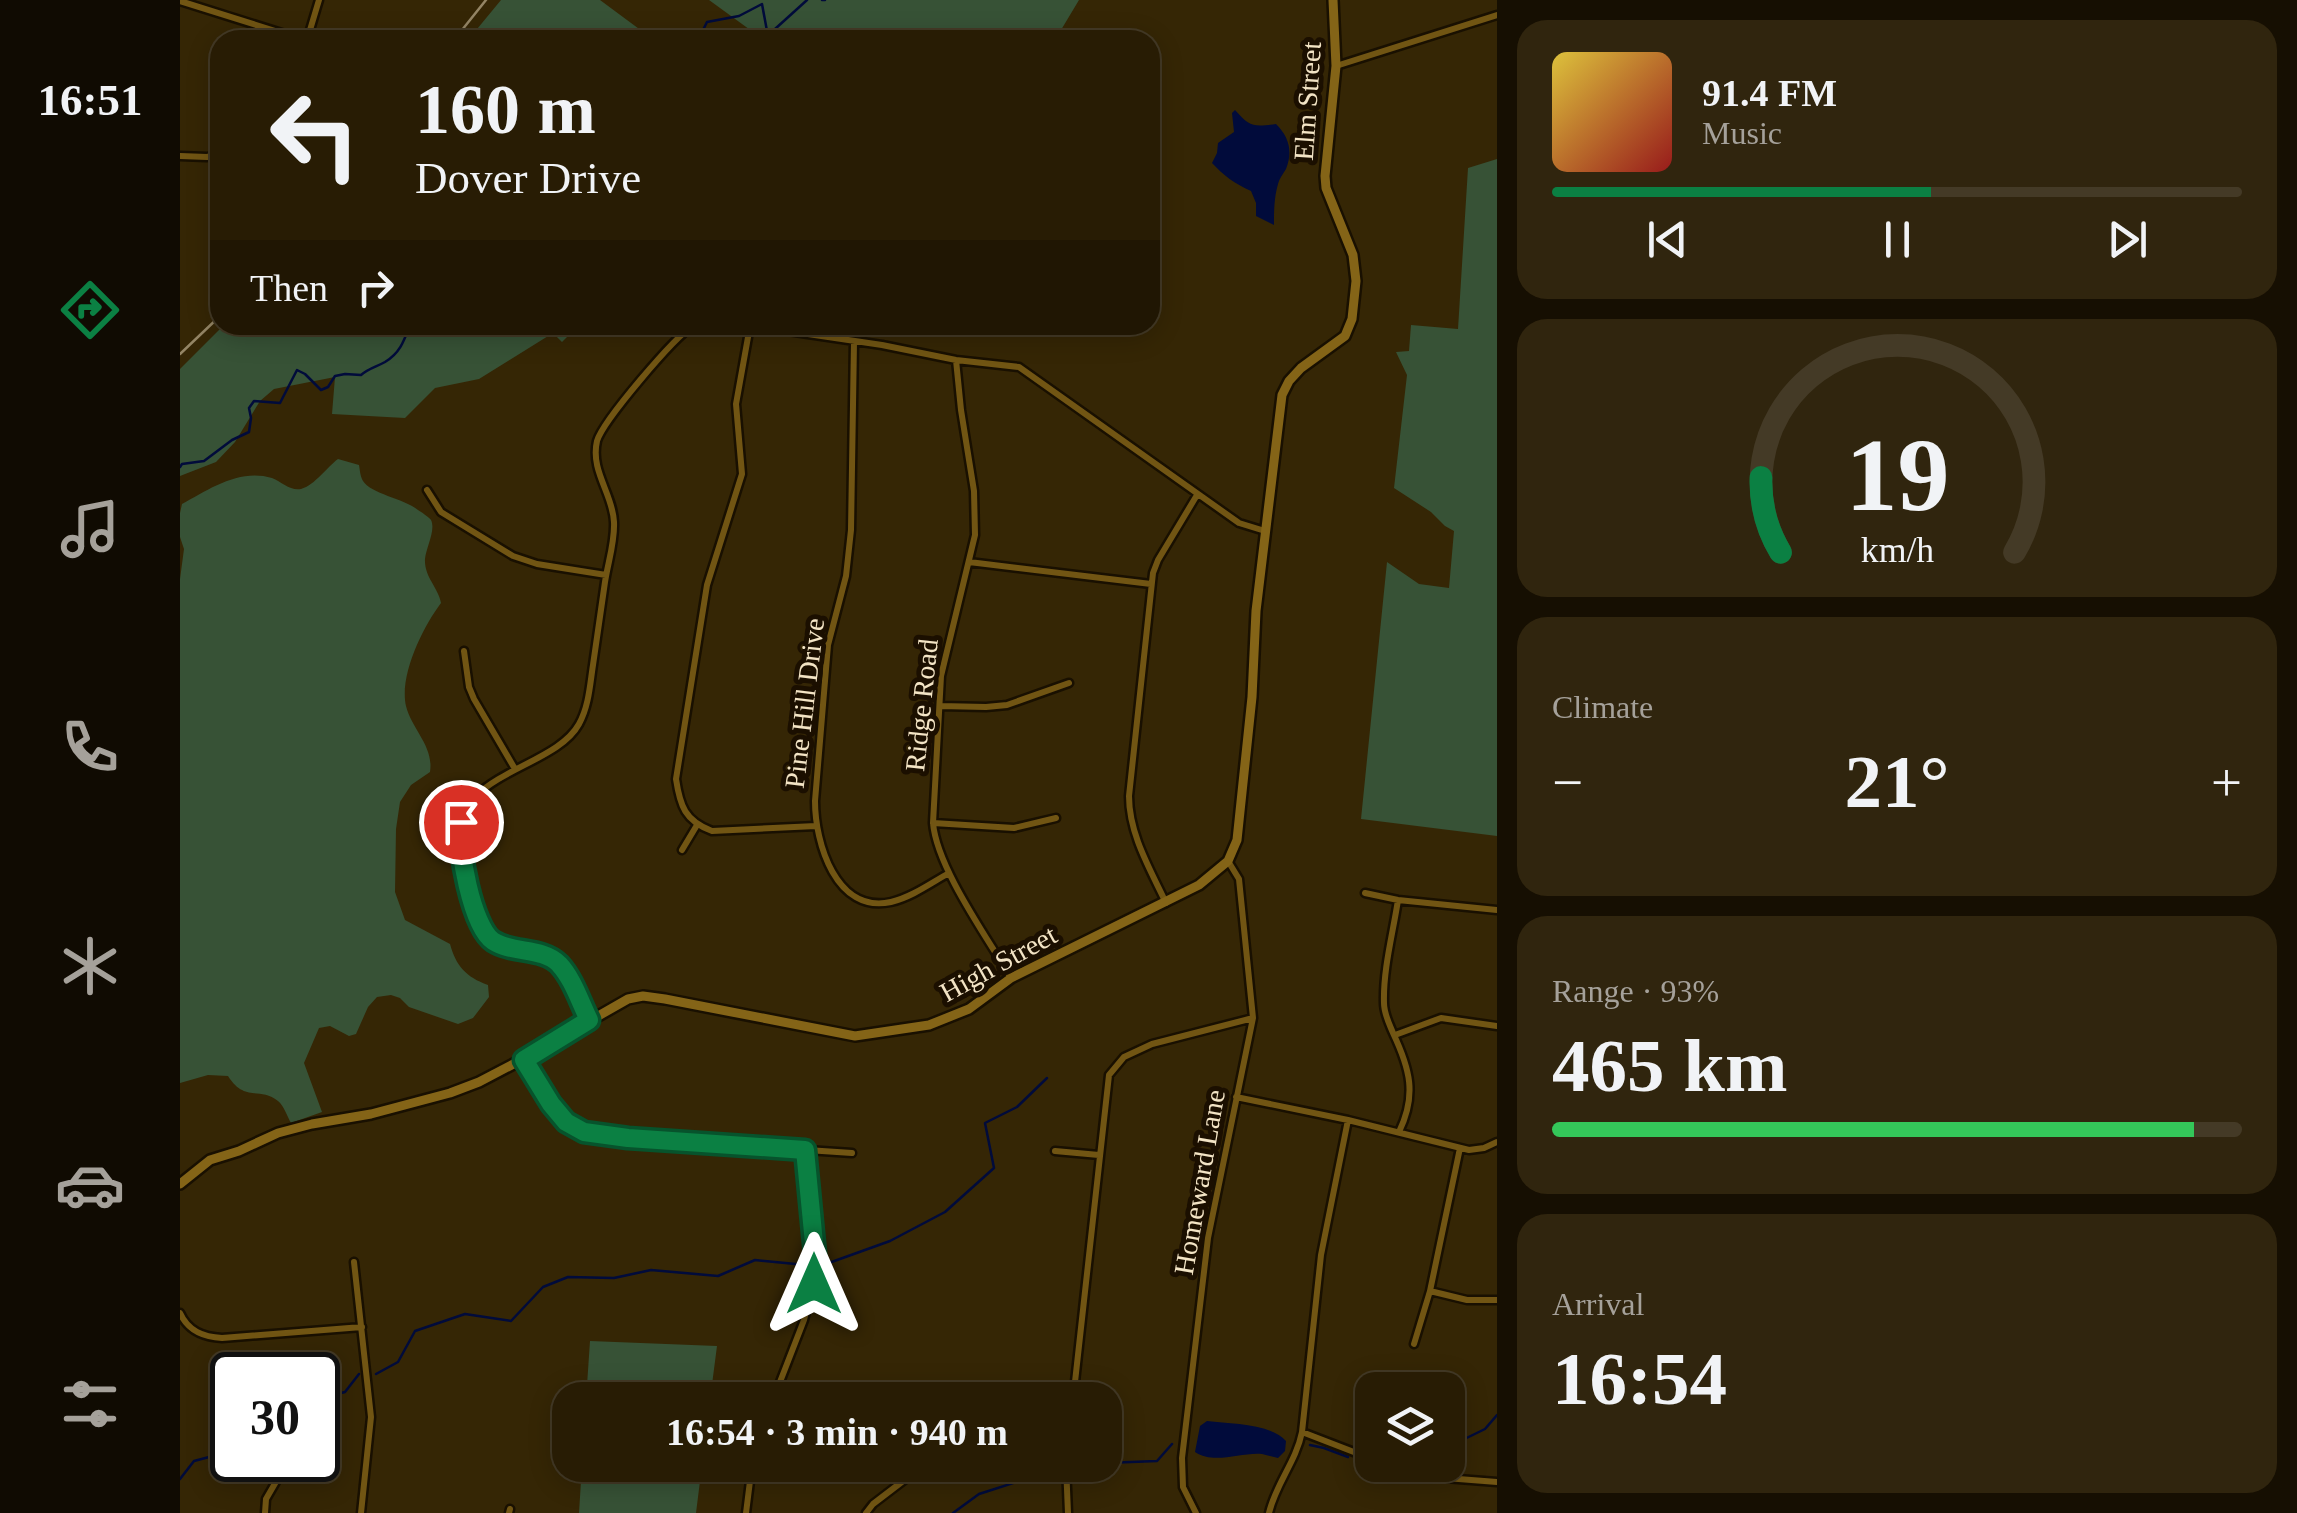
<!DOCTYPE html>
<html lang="en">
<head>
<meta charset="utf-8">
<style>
	body { margin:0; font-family:"Times New Roman",serif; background:#30250e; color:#f1f3f6; height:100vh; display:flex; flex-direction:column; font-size:38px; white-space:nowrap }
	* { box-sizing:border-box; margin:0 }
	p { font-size:32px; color:#a5a19a }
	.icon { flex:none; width:55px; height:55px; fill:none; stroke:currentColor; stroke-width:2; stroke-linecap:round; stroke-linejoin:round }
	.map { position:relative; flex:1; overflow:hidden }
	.sheet { display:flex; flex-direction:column; gap:20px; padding:20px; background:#160f02; width:800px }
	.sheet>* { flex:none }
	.top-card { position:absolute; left:30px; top:30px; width:950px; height:305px; border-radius:30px; box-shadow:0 5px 25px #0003,0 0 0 2px #443a26; background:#281c04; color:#f1f3f6; overflow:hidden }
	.controls { position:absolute; left:1175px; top:1372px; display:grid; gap:20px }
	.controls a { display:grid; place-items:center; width:110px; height:110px; border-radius:20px; background:#281c04; box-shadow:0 5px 25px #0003,0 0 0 2px #443a26; font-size:50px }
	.speed { position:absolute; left:30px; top:1352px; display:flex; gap:20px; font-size:50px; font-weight:700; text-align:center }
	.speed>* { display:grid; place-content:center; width:130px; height:130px; border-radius:50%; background:#281c04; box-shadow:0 5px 25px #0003,0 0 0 2px #443a26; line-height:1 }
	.speed .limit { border:5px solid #111; border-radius:15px; background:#fff; color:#111 }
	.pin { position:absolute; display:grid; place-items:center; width:85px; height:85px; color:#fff; margin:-42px; border:5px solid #fff; border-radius:50%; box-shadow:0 2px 10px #0007 }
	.me { position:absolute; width:110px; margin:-55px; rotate:0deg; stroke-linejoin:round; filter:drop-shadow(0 0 8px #0008) }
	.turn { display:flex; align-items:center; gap:35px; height:210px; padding:0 40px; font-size:45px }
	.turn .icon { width:130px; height:130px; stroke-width:2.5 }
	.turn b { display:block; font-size:70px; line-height:85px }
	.then { display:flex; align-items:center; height:95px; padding:0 40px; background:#0003; gap:20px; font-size:38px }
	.big { font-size:75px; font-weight:700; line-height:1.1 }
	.sheet .card { flex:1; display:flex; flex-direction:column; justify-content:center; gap:15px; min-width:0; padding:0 35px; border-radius:30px; background:#30250e }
	.sheet .dial { align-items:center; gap:0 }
	.dial svg { height:260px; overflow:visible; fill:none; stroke:#443a26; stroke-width:7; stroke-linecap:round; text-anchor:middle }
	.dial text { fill:#f1f3f6; stroke:none }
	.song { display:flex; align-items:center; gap:30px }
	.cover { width:120px; height:120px; border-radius:15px; background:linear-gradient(135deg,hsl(50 70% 55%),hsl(0 70% 35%)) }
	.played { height:10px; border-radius:5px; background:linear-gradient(90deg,#0b8043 55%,#443a26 55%) }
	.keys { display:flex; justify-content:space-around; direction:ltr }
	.heat { display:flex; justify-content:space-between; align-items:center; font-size:55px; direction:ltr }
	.charge { height:15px; border-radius:8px; background:linear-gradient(90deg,#34c759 93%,#443a26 0) }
	.trip { position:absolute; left:372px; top:1382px; width:570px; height:100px; border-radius:30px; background:#281c04; box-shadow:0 5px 25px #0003,0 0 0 2px #443a26; font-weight:700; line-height:100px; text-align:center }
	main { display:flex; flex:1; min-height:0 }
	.dock { display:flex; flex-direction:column; width:180px; justify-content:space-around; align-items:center; background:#100b02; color:#a5a19a }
	.dock .icon { width:70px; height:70px }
	.dock .active { color:#0b8043 }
	.dock b { font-size:45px; color:#f1f3f6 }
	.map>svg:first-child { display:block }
	.green { fill:#375236 }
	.water { fill:#010b3b }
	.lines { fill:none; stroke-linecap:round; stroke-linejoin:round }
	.stream { stroke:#010b3b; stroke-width:2.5 }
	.street-casing { stroke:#191001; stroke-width:11 }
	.secondary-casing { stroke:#191001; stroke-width:14 }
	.street { stroke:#715513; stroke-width:6 }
	.secondary { stroke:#846417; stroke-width:9 }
	.rail { stroke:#948565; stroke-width:2.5 }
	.route-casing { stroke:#07532c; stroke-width:25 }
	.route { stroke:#0b8043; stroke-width:18 }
	.labels { text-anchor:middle; stroke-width:10; stroke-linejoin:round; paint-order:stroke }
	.street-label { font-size:28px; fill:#f3e4c5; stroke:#1b0f00 }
</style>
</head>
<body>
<main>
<nav class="dock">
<b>16:51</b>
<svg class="icon active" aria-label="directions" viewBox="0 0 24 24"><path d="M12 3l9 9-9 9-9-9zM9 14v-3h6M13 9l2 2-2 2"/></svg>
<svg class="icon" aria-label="music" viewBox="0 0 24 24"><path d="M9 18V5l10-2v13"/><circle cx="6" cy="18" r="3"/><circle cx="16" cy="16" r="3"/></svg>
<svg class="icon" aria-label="phone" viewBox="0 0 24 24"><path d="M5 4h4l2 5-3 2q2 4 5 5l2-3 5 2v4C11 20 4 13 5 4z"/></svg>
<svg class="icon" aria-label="climate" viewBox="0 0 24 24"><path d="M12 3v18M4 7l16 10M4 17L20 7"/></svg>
<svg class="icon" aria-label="car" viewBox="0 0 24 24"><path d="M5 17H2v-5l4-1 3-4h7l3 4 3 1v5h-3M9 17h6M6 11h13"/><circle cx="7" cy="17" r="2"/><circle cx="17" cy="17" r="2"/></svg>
<svg class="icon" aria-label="filters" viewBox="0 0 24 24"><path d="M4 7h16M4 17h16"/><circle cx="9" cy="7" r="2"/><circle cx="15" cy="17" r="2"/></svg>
</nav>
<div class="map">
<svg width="1317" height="1513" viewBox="0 0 1317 1513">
	<rect width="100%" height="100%" fill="#352605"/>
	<path class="green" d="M321 0H420L474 40H288Z
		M529 0H899L875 40H584Z
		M1317 159V836L1181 819 1207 562 1239 584 1269 588 1274 531 1265 526 1251 512 1214 488 1227 375 1216 352 1229 351 1231 325 1278 329 1288 168Z
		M44 325H399L382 342 373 333 299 379 255 388 225 418 152 414 155 377 94 389 80 401 55 442 36 462 0 476V369Z
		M158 459 179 465C180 470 180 476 183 481 191 494 223 498 238 510 240 511 250 518 251 520 256 530 246 548 245 559 244 577 258 587 261 603 243 627 219 675 226 706 232 730 254 746 250 772L231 785 220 802 216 829 215 892 225 920 270 944C276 966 286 977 308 985L309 997 293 1018 278 1024 229 1007 220 998 211 995 197 997 188 1007 176 1034 169 1036 150 1026 139 1028 124 1063 142 1112 111 1123C107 1116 104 1106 98 1101 80 1086 65 1103 48 1076L28 1075 0 1083V579L4 549 0 537V513L2 504C29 489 60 468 92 478 102 482 110 491 121 489 135 485 147 467 158 459Z
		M410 1341 537 1346 530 1400H406Z
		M402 1465H522L516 1513H399Z"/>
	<path class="water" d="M1055 110C1070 127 1073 127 1096 124 1109 137 1113 151 1106 169 1103 174 1099 179 1098 184 1094 198 1094 211 1094 225L1076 216V203L1071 191C1055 184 1043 175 1032 163L1037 153 1038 143 1054 132 1052 113Z
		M1027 1421C1051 1424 1089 1423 1106 1441L1105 1451 1098 1458C1093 1457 1087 1455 1082 1454 1061 1452 1034 1465 1015 1452L1020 1426Z"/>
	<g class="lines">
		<path class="stream" d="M642 0H645
			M518 40 527 22 559 16 582 4 587 31 595 29 627 0
			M0 467 2 464 24 461 52 440 69 432 71 418 69 408 74 401 100 403 117 370 125 374 141 390 148 387 155 376 165 374 181 375C189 368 196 367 205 362 220 353 224 341 230 325
			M646 1264 710 1241 765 1212 814 1168 805 1123 837 1107 867 1078
			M196 1374 218 1362 235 1331 285 1314 331 1321 363 1287 388 1277 434 1278 471 1270 538 1276 575 1260 626 1265
			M138 1406 149 1396 165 1392 179 1374
			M1130 1445 1144 1448 1168 1457
			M1268 1447 1305 1429 1317 1415
			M1178 1461 1219 1476
			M925 1463 977 1461 992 1444
			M0 1479 14 1461 52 1451
			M773 1513 799 1494 874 1470"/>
		<defs>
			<path id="street" d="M0 1 124 40
				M127 40 139 0
				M1156 66 1317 15
				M0 156 27 157 40 154
				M567 325 702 345 776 360 839 367 1059 523 1085 531
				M570 326 556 404 562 474 527 585 496 779C500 806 505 821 532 831L636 826
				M674 342 671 530 666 576 648 645 635 801C635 843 656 914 711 902 732 897 751 883 769 873
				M776 360 781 410 794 491 795 535 761 676 753 823C757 868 807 937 831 978
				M247 490 261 512 333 556 357 564 426 575
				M789 562 971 584
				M284 651 289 687 294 699 335 769
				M760 706 806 707 827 705 889 683
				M753 823 834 828 876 818
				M502 850 517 825
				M1185 893 1218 900 1317 910
				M1218 900C1213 933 1203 969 1204 1003 1204 1014 1209 1023 1213 1033 1230 1069 1237 1095 1219 1132
				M986 903C970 869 949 834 949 796L973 573 978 560 1017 495
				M409 1020C400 1001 392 975 375 961 362 950 341 951 325 946 318 944 310 939 305 934 294 920 282 866 279 847 268 773 374 770 399 724 409 706 410 684 413 665 417 637 421 610 425 582 428 562 435 542 434 522 433 494 410 471 417 441 423 421 494 337 514 325
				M1215 1035 1261 1018 1317 1026
				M343 1059 371 1104 385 1122 404 1132 448 1138 672 1153
				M1056 1097 1168 1120 1289 1150 1304 1148 1317 1142
				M875 1151 919 1155
				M174 1262 191 1417 181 1513
				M1250 1291 1287 1300H1317
				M0 1313C8 1331 23 1337 42 1338L182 1327
				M1234 1344 1250 1291 1280 1148
				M593 1400 624 1320 637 1265 625 1150
				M893 1400 929 1075 944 1057 972 1044 1073 1018
				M1122 1432 1192 1459
				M886 1465 888 1513
				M1208 1465 1240 1476 1317 1482
				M85 1513 86 1499 97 1480
				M329 1513 330 1509
				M566 1513 572 1465
				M686 1513 693 1504 744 1465
				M1016 1513 1003 1487 1002 1458 1028 1238 1073 1018 1059 879 1048 861
				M1089 1513C1096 1483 1116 1462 1122 1432L1141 1255 1168 1120"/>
			<path id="secondary" d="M0 1184 30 1160 59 1151 98 1133 132 1124 191 1114 270 1093 299 1082 343 1059 448 999 463 996 485 999 675 1036 749 1025 789 1009 831 978 1019 885 1048 861 1057 840 1072 697 1076 611 1102 395 1109 381 1121 368 1165 336 1172 319 1176 281 1173 255 1146 188 1145 176 1156 66 1153 0"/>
		</defs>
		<use href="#street" class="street-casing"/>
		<use href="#secondary" class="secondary-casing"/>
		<use href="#street" class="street"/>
		<use href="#secondary" class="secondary"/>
		<path class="rail" d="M274 40 306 0
			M0 354 40 316"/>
	</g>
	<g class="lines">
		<defs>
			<path id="route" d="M281 822C277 846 292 927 313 941 333 954 362 947 379 964 393 979 400 1002 409 1020L344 1060 371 1104 386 1122 404 1132 448 1138 625 1150 636 1264 634 1284"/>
		</defs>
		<use href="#route" class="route-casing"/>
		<use href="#route" class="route"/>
	</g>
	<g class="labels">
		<g class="street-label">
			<text transform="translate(1127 101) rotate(-86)" y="10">Elm Street</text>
			<text transform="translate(624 703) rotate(-83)" y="10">Pine Hill Drive</text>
			<text transform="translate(741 705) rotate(-84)" y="10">Ridge Road</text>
			<text transform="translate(818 963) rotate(-29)" y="10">High Street</text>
			<text transform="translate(1019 1182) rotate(-80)" y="10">Homeward Lane</text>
		</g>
	</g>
</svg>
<div class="controls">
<a><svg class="icon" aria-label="layers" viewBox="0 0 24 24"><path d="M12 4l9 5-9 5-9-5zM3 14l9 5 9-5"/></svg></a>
</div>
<div class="speed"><div class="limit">30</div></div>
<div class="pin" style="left:281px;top:822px;background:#d93025"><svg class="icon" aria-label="arrive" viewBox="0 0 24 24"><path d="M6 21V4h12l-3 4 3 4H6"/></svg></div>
<svg class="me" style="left:634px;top:1284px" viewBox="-20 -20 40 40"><path d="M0-17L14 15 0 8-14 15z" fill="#0b8043" stroke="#fff" stroke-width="4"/></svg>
<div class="trip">16:54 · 3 min · 940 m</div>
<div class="top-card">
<div class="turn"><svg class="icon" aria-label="left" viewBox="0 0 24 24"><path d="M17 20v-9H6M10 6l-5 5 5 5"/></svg><div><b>160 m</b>Dover Drive</div></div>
<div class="then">Then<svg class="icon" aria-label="right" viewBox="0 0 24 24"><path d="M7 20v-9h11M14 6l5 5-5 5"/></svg></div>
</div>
</div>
<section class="sheet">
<div class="card">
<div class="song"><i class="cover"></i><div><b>91.4 FM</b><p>Music</p></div></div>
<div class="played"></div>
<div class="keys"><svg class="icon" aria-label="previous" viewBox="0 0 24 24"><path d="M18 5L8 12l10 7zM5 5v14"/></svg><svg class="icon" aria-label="pause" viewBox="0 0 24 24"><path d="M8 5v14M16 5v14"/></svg><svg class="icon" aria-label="next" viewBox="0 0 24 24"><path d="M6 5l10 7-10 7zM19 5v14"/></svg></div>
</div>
<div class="card dial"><svg viewBox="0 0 100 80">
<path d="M14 69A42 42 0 1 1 86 69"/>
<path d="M14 69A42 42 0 0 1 8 46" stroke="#0b8043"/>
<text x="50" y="56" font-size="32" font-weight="700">19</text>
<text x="50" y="72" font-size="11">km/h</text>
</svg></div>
<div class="card"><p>Climate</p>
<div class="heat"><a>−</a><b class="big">21°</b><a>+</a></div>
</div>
<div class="card"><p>Range · 93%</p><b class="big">465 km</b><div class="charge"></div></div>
<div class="card"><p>Arrival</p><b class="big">16:54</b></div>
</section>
</main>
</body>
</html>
